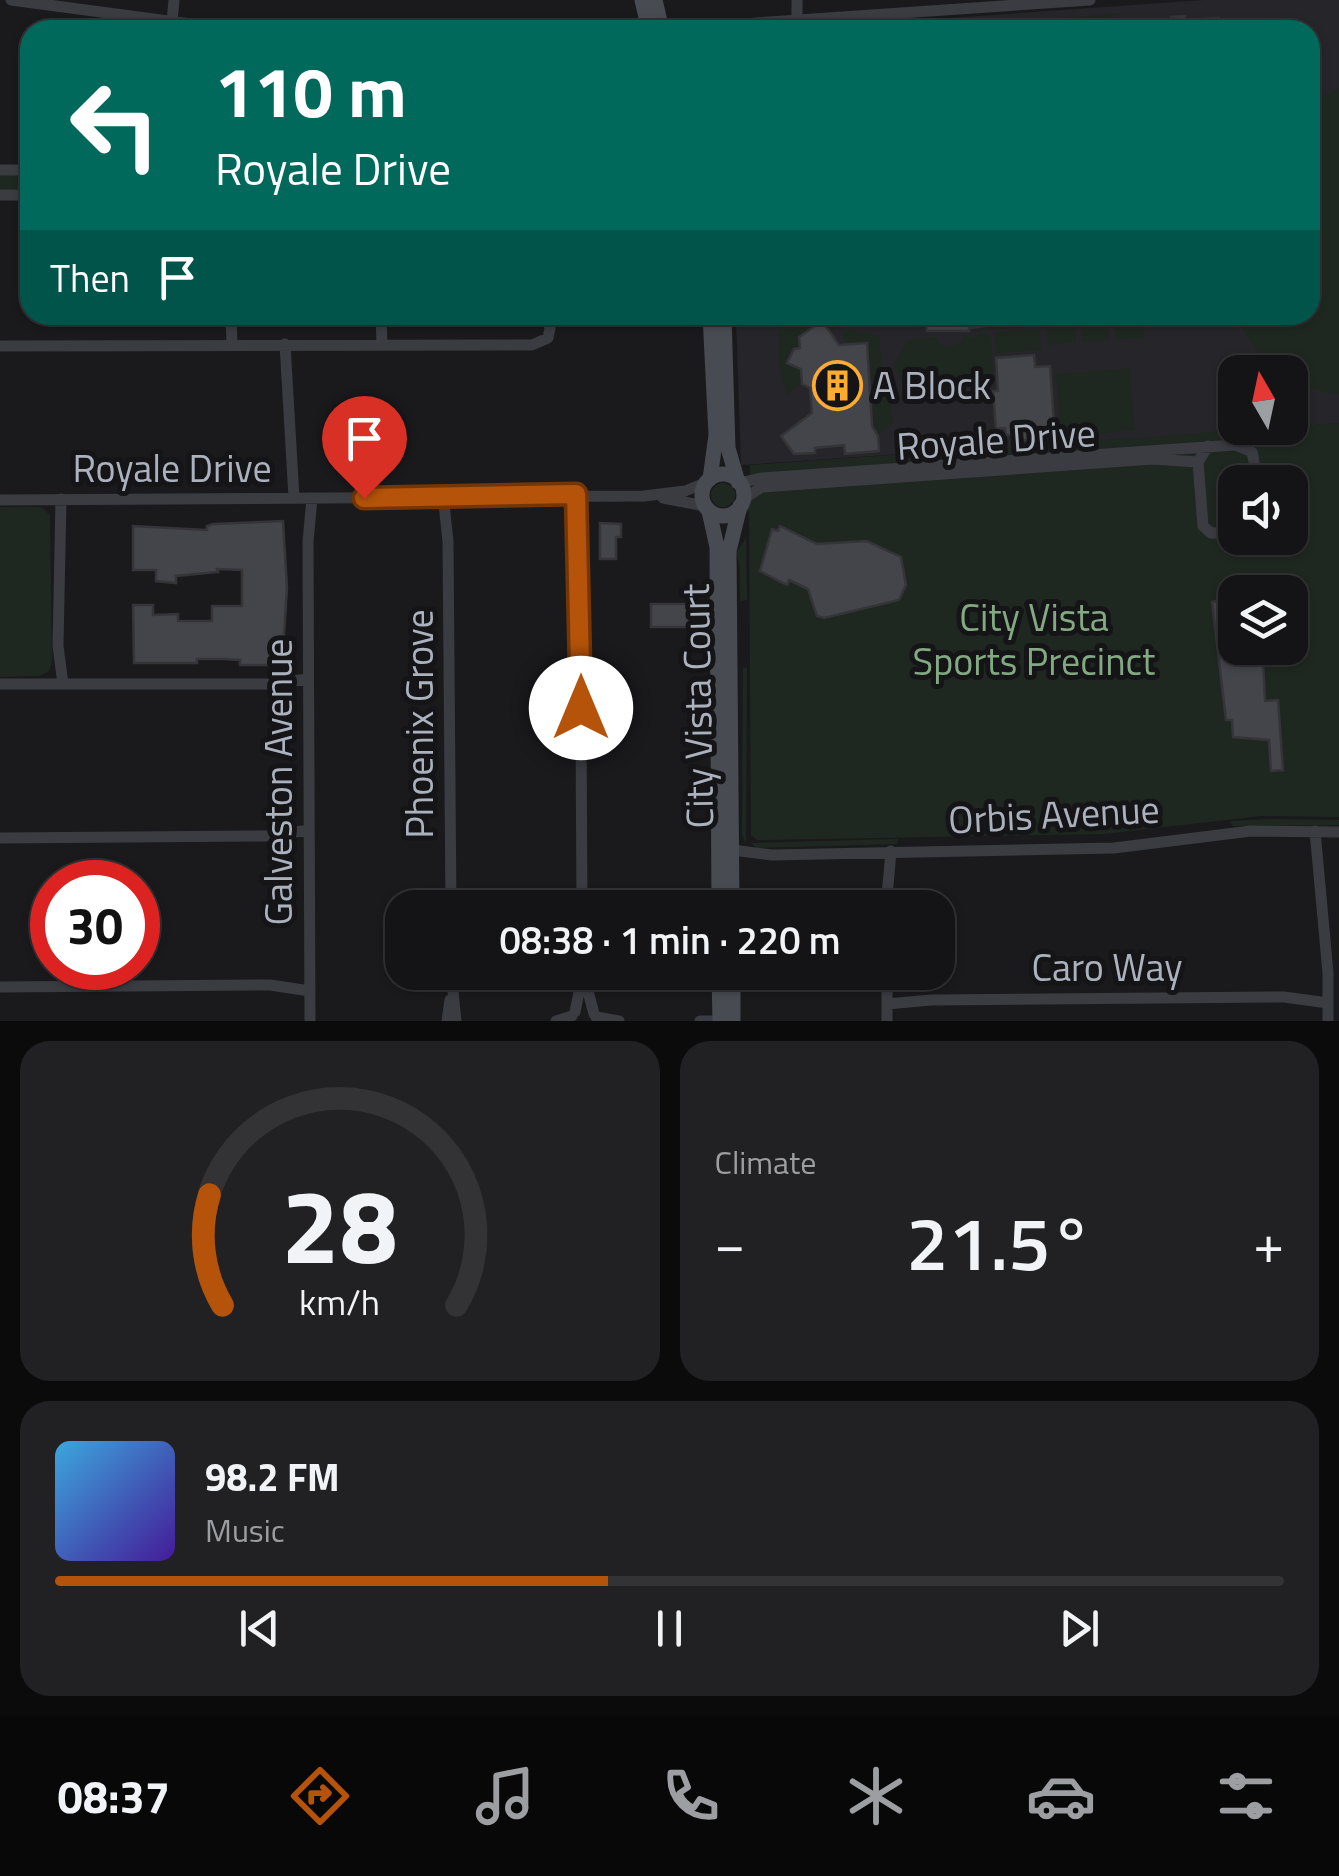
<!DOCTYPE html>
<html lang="en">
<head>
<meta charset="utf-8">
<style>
	body { margin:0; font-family:"Titillium Web",sans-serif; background:#212123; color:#f1f3f6; height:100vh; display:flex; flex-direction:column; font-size:38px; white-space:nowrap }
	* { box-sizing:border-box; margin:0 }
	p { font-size:32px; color:#9d9ea1 }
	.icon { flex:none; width:55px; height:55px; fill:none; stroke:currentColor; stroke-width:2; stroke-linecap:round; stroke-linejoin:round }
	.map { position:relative; height:1021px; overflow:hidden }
	.panel { display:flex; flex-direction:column; gap:20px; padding:20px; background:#0b0b0c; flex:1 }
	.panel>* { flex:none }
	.top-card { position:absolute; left:20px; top:20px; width:1300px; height:305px; border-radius:30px; box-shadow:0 2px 8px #0004,0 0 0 2px #333335; background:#00695c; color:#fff; overflow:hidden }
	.needle { width:65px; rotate:351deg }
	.fabs { position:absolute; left:1218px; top:355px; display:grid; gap:20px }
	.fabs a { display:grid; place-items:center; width:90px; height:90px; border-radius:20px; background:#141416; box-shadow:0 2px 8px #0004,0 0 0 2px #333335; font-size:50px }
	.speed { position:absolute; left:30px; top:860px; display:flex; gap:20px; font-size:50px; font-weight:700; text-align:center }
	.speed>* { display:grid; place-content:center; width:130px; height:130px; border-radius:50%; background:#141416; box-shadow:0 2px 8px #0004,0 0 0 2px #333335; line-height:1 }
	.speed .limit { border:15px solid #d22; background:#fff; color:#111 }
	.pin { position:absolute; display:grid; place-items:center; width:85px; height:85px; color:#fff; margin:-102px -42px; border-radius:50% 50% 50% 0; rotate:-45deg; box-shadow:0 0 10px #0007 }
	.pin .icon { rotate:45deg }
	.me { position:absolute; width:110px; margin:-55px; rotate:0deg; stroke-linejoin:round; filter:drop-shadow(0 0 8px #0008) }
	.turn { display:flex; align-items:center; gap:35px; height:210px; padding:0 30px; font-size:45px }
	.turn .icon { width:130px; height:130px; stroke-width:2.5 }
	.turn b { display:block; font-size:70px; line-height:85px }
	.then { display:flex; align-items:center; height:95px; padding:0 30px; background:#0003; gap:20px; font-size:38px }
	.big { font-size:75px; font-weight:600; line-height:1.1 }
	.panel .tile { flex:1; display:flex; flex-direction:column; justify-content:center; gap:15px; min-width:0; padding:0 35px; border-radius:30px; background:#212123 }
	.panel .dial { align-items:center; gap:0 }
	.dial svg { height:260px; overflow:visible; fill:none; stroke:#333335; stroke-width:7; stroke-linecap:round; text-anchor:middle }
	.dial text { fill:#f1f3f6; stroke:none }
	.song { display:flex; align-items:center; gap:30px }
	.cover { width:120px; height:120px; border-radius:15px; background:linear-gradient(135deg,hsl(200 70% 55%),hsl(260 70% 35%)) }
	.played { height:10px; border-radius:5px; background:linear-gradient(90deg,#b45309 45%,#333335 45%) }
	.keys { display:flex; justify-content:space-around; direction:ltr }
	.heat { display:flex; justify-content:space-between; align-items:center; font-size:55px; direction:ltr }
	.panel .tiles { flex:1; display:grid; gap:20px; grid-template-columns:1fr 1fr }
	.tile:last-child { grid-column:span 2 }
	.trip { position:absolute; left:385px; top:890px; width:570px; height:100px; border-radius:30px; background:#141416; box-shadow:0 2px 8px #0004,0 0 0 2px #333335; font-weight:600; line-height:100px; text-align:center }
	.dock { display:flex; height:160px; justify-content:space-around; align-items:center; background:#080809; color:#9d9ea1 }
	.dock .icon { width:70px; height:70px }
	.dock .selected { color:#b45309 }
	.dock b { font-size:45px; color:#f1f3f6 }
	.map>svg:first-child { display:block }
	.built { fill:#26262a }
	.green { fill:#1f2820; fill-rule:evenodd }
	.building { fill:#44454a; stroke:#343439; stroke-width:2.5 }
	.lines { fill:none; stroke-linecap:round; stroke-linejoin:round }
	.street { stroke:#3a3c42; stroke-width:11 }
	.secondary { stroke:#484b52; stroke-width:15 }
	.route-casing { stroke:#753606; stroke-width:25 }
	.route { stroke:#b45309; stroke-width:18 }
	.labels { text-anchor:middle; stroke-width:10; stroke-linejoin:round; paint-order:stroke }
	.poi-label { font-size:38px; fill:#abb2bd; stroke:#151518; text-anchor:start }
	.street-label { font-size:38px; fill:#abb2bd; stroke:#151518 }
	.park-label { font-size:38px; fill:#82a981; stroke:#151518 }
</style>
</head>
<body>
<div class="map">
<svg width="1339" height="1021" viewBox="0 0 1339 1021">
	<rect width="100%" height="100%" fill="#1a1a1d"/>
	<path class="built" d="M1204 0H1339V423L1290 427V372H1235V428H1282L741 465 736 315H1310V30H779Z"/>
	<path class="green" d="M1122 13 1107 18 1108 30H1024L1018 22Z
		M1339 88V394L1311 389 1290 378V372C1264 372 1247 335 1236 315H1310V103Z
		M0 175H30V189L0 190Z
		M780 315H832L838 323 836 329 830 332 822 321 800 349H794L787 362 800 369 802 384 787 395 778 361Z
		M993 315H1039L1040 322 1036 326 984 330 987 322 993 321Z
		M1046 315H1074L1076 342 1048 345Z
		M1080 315H1108L1110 340 1082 342Z
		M1114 315H1142L1144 338 1116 340Z
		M849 330 879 336 882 367 876 382H870L866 344 847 343 842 334Z
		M1036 330 1040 332 1041 350 996 353 995 332Z
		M982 333 991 336 993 386 904 394 913 384 907 381 902 383 894 365 907 340 936 337 940 344 950 347 960 343 964 335 972 338Z
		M1130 368 1135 430 1061 437 1056 374Z
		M882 394 891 403 893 422 877 436 872 419H867Z
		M1339 423V817L1261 816 1104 834 757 840 751 835 749 510 743 517 749 501 750 465ZM1235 482H1290V538H1235ZM1235 592H1290V648H1235Z
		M711 495a12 12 0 1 1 24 0a12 12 0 1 1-24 0Z
		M0 507H41L50 515 52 661 49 671 40 676 0 677Z
		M746 538 747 600 740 601V566L736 553Z
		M743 668H747L746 844 742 834Z
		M1273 819 1339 820V825L1233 826 1230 821Z
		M898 839 897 844 757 848 751 843Z"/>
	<path class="building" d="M1185 16V20L1219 18 1220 30H1172L1171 17Z
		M926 315H986L987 326 969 328V331H927Z
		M822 321 839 345 867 343 872 426 878 436 879 451 845 454 844 445 815 448V453L794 454 781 436 812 413 810 388 802 384 801 369 787 363 794 349 800 348 799 337Z
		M1034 355 1035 367 1050 366 1055 438 1012 441V435H1006L1005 428 996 429 993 391H998L996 358Z
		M283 521 287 588 282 665H240V660L224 659H197V663H134L133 605H153V615L178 614V621H212V606H242V570L217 569 218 572 176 576V583L156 581V570H133V526L207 530V526L213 524Z
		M600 523 621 524V537H616V559H600Z
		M780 526 817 544 867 541 901 557 906 585 899 600 824 618 817 616 808 589 789 580 787 585 760 571 772 529 778 531Z
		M1235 597V648H1276L1277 660 1263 661 1265 701 1278 700 1283 770 1271 771 1269 740 1233 737 1232 720H1226L1212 602Z
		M651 604H689V613H692L691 627H651Z"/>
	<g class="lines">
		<path class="street" d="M11 0 236 30
			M797 0V21
			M172 22 174 0
			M662 30 680 26 698 27 1090 0
			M0 170H30
			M0 195H30
			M231 315 232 345
			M381 315 382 344
			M285 344 294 498
			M0 346 532 345 548 338 550 328 546 315
			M1208 446 1198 462 1203 526 1211 533H1235
			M739 483 761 478 1235 445 1252 452 1258 482
			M576 494 580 548 582 908
			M443 495 448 541 451 908
			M663 498 705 506
			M61 499 58 646 63 684
			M0 500 644 496 685 491 705 483
			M742 500 762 487 1153 459 1198 462
			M0 684H269L308 679
			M1315 831 1328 973V1021
			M0 838 266 836 309 830
			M732 850 772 855 1114 848 1251 831 1339 832
			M886 908 891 851
			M451 972 456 1021
			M583 972 594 1014
			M887 972V1021
			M0 987 270 985 310 991
			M887 1004 931 1000 1284 997 1328 1003
			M575 1012 581 982
			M596 1017 619 1021
			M310 1021 308 542 312 498
			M447 1021 450 1000
			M556 1021 572 1016
			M700 1021H725"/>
		<path class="secondary" d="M642 0 649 30
			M655 0 662 30
			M724 315 728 448 738 482
			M702 495a21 21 0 1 1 42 0a21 21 0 1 1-42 0Z
			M710 479 716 435 710 315
			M709 511 717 547 719 908
			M732 908 729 551 740 506
			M719 972 720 1021
			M733 972V1021"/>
	</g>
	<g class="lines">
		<defs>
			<path id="route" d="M364 498 576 494 581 708"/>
		</defs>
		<use href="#route" class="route-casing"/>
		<use href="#route" class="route"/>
	</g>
	<defs>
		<symbol id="building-ring" viewBox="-11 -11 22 22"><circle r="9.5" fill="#151518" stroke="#ffab2f" stroke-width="1.5"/><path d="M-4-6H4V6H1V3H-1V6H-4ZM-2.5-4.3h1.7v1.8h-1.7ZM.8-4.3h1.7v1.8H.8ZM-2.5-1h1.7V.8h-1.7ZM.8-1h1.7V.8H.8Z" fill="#ffab2f"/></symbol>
	</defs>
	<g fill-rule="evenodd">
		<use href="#building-ring" x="810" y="358" width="55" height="55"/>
	</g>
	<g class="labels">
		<g class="poi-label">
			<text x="873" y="399">A Block</text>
		</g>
		<g class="street-label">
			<text transform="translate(996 440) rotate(-4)" y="13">Royale Drive</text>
			<text x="172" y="482">Royale Drive</text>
			<text transform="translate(698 706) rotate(-91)" y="13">City Vista Court</text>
			<text transform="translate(420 724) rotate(-90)" y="13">Phoenix Grove</text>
			<text transform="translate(279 782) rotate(-90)" y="13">Galveston Avenue</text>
			<text transform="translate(1054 815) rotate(-3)" y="13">Orbis Avenue</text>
			<text x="1107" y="981">Caro Way</text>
		</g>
		<g class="park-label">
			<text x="1034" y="631">City Vista<tspan x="1034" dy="44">Sports Precinct</tspan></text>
		</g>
	</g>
</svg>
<div class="fabs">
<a><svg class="needle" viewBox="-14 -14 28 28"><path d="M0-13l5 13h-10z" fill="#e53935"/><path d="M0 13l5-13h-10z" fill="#9d9ea1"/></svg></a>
<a><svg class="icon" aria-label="sound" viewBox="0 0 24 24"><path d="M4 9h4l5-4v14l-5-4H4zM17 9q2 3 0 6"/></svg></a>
<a><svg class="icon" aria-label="layers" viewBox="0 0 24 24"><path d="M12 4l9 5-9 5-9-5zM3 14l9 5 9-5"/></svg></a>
</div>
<div class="speed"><div class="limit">30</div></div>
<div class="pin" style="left:364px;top:498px;background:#d93025"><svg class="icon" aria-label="arrive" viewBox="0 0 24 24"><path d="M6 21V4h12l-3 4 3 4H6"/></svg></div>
<svg class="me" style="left:581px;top:708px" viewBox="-20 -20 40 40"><circle r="19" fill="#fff"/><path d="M0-13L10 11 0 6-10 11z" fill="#b45309"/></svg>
<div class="trip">08:38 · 1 min · 220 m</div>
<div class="top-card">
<div class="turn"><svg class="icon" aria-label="left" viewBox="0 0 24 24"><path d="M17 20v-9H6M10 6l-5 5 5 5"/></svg><div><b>110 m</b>Royale Drive</div></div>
<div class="then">Then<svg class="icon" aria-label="arrive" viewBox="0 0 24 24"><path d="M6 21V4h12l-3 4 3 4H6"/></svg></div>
</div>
</div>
<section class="panel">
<div class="tiles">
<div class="tile dial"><svg viewBox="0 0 100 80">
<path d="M14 69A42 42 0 1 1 86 69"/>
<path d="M14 69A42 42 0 0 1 10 35" stroke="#b45309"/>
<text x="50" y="56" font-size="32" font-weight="700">28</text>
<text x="50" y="72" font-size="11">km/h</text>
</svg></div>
<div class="tile"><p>Climate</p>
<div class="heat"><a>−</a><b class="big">21.5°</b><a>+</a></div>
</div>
<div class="tile">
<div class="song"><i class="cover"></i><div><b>98.2 FM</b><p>Music</p></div></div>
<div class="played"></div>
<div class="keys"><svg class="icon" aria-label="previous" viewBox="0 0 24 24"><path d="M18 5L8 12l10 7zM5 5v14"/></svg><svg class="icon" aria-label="pause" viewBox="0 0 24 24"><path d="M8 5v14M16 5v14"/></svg><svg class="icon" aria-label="next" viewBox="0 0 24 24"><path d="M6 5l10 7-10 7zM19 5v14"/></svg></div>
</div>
</div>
</section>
<nav class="dock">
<b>08:37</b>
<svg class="icon selected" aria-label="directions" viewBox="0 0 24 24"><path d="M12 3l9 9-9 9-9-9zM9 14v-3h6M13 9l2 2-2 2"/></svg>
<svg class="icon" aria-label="music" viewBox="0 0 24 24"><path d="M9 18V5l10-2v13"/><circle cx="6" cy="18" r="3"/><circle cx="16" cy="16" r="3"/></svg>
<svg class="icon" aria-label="phone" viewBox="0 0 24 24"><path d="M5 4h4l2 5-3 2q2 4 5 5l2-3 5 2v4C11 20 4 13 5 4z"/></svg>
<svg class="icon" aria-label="climate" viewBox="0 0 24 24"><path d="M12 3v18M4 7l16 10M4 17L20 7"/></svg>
<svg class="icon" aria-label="car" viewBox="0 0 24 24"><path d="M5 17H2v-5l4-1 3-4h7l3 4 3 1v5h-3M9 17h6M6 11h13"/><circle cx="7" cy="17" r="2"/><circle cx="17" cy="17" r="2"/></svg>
<svg class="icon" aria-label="filters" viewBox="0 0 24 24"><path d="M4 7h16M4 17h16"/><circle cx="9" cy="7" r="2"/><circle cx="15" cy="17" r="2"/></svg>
</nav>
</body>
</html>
